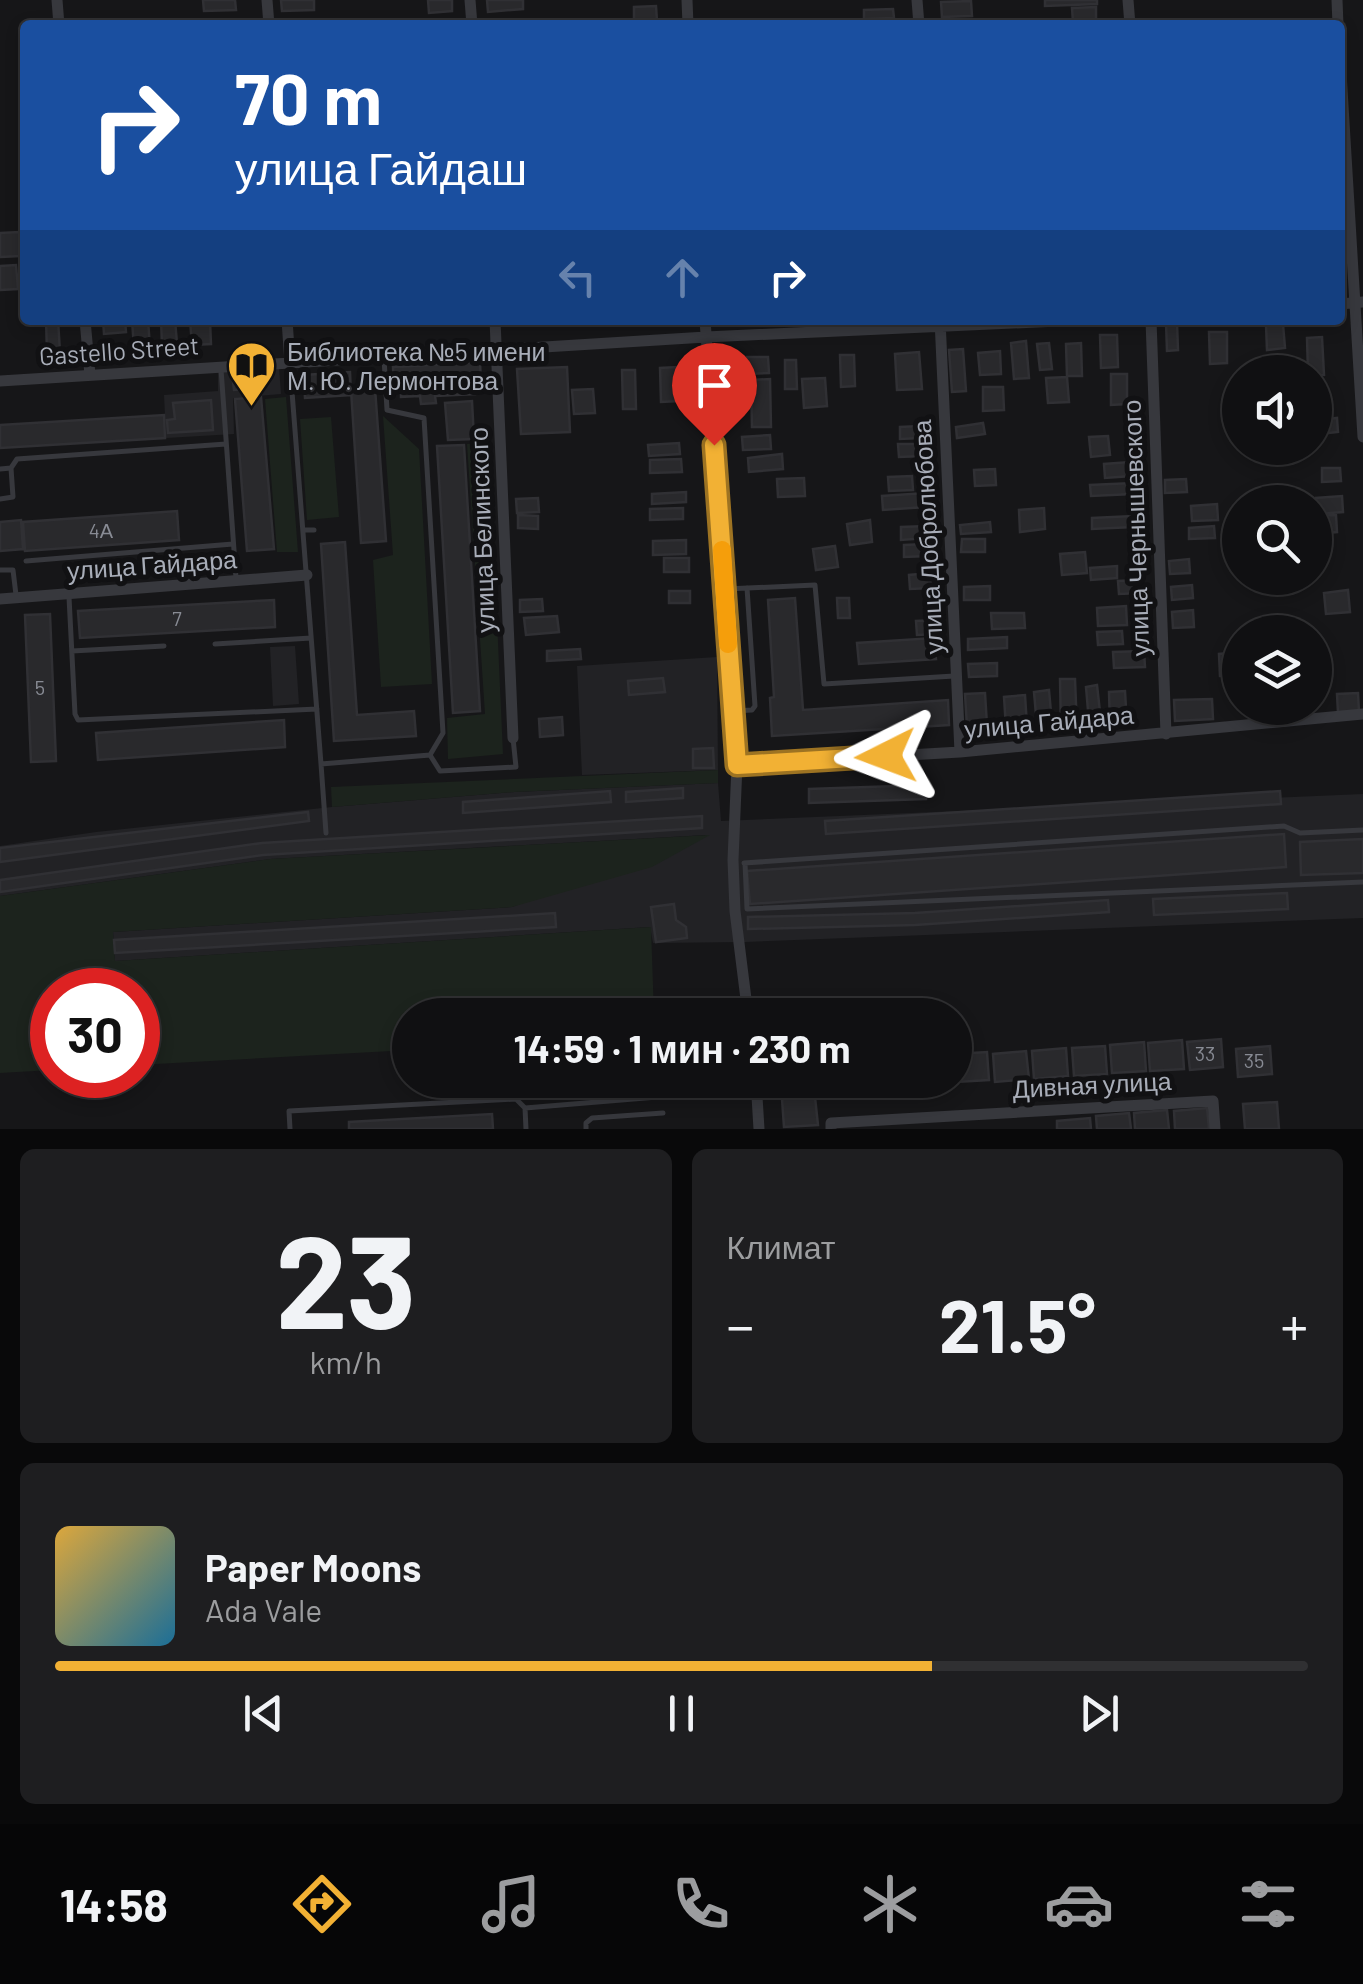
<!DOCTYPE html>
<html lang="ru">
<head>
<meta charset="utf-8">
<style>
	body { margin:0; font-family:Barlow,sans-serif; background:#1e1e20; color:#f1f3f6; height:100vh; display:flex; flex-direction:column; font-size:38px; white-space:nowrap }
	* { box-sizing:border-box; margin:0 }
	p { font-size:32px; color:#9c9d9f }
	.icon { flex:none; width:55px; height:55px; fill:none; stroke:currentColor; stroke-width:2; stroke-linecap:round; stroke-linejoin:round }
	.map { position:relative; height:1129px; overflow:hidden }
	.drawer { display:flex; flex-direction:column; gap:20px; padding:20px; background:#09090a; flex:1 }
	.drawer>* { flex:none }
	.guide { position:absolute; left:20px; top:20px; width:1325px; height:305px; border-radius:10px; box-shadow:0 5px 15px #0003,0 0 0 2px #303032; background:#1a4fa0; color:#fff; overflow:hidden }
	.buttons { position:absolute; left:1222px; top:355px; display:grid; gap:20px }
	.buttons a { display:grid; place-items:center; width:110px; height:110px; border-radius:50%; background:#101012; box-shadow:0 5px 15px #0003,0 0 0 2px #303032; font-size:50px }
	.speed { position:absolute; left:30px; top:968px; display:flex; gap:20px; font-size:50px; font-weight:700; text-align:center }
	.speed>* { display:grid; place-content:center; width:130px; height:130px; border-radius:50%; background:#101012; box-shadow:0 5px 15px #0003,0 0 0 2px #303032; line-height:1 }
	.speed .limit { border:15px solid #d22; background:#fff; color:#111 }
	.pin { position:absolute; display:grid; place-items:center; width:85px; height:85px; color:#fff; margin:-102px -42px; border-radius:50% 50% 50% 0; rotate:-45deg; box-shadow:0 0 10px #0007 }
	.pin .icon { rotate:45deg }
	.me { position:absolute; width:110px; margin:-55px; rotate:267deg; stroke-linejoin:round; filter:drop-shadow(0 0 8px #0008) }
	.turn { display:flex; align-items:center; gap:35px; height:210px; padding:0 50px; font-size:45px }
	.turn .icon { width:130px; height:130px; stroke-width:2.5 }
	.turn b { display:block; font-size:70px; line-height:85px }
	.lanes { display:flex; align-items:center; height:95px; padding:0 50px; background:#0003; justify-content:center; gap:50px; direction:ltr }
	.lanes .off { opacity:.35 }
	.big { font-size:75px; font-weight:700; line-height:1.1 }
	.drawer .card { flex:1; display:flex; flex-direction:column; justify-content:center; gap:15px; min-width:0; padding:0 35px; border-radius:15px; background:#1e1e20 }
	.drawer .dial { align-items:center; gap:0 }
	.dial b { font-size:130px; line-height:1 }
	.song { display:flex; align-items:center; gap:30px }
	.cover { width:120px; height:120px; border-radius:15px; background:linear-gradient(135deg,hsl(40 70% 55%),hsl(200 70% 35%)) }
	.played { height:10px; border-radius:5px; background:linear-gradient(90deg,#f2b134 70%,#303032 70%) }
	.keys { display:flex; justify-content:space-around; direction:ltr }
	.heat { display:flex; justify-content:space-between; align-items:center; font-size:55px; direction:ltr }
	.drawer .tiles { flex:1; display:grid; gap:20px; grid-template-columns:1fr 1fr }
	.card:last-child { grid-column:span 2 }
	.trip { position:absolute; left:392px; top:998px; width:580px; height:100px; border-radius:50px; background:#101012; box-shadow:0 5px 15px #0003,0 0 0 2px #303032; font-weight:700; line-height:100px; text-align:center }
	.tab-bar { display:flex; height:160px; justify-content:space-around; align-items:center; background:#060607; color:#9c9d9f }
	.tab-bar .icon { width:70px; height:70px }
	.tab-bar .selected { color:#f2b134 }
	.tab-bar b { font-size:45px; color:#f1f3f6 }
	.map>svg:first-child { display:block }
	.built { fill:#222225 }
	.green { fill:#1c231d }
	.building { fill:#29292c; stroke:#303034; stroke-width:2.5 }
	.lines { fill:none; stroke-linecap:round; stroke-linejoin:round }
	.lane { stroke:#37383d; stroke-width:5 }
	.street { stroke:#37383d; stroke-width:11 }
	.route-casing { stroke:#9d7322; stroke-width:25 }
	.route { stroke:#f2b134; stroke-width:18 }
	.slow { stroke:#f59e0b; stroke-width:18 }
	.labels { text-anchor:middle; stroke-width:10; stroke-linejoin:round; paint-order:stroke }
	.number-label { font-size:20px; fill:#888b94 }
	.street-label { font-size:25px; fill:#a8adb8; stroke:#111113 }
	.poi-label { font-size:25px; fill:#a8adb8; stroke:#111113; text-anchor:start }
</style>
</head>
<body>
<div class="map">
<svg width="1363" height="1129" viewBox="0 0 1363 1129">
	<rect width="100%" height="100%" fill="#161618"/>
	<path class="built" d="M279 367 281 394 233 398 234 434 166 438 164 395 218 391V372Z
		M295 646 299 704 273 706 270 647Z
		M717 657 718 770 582 775 577 666Z
		M718 783 721 821 1363 794V918L745 942 653 943 650 927 115 961 113 932 512 907 707 835 271 859 0 896V846L96 832 332 807 514 792Z"/>
	<path class="green" d="M286 397 298 552H277L265 399Z
		M383 416 419 449 432 684 381 687 373 560 393 555Z
		M331 417 339 517 307 520 300 419Z
		M489 442 503 754 448 759 447 718 485 714 467 444Z
		M718 770V783L514 792 332 807 331 787Z
		M710 835 652 867 512 907 113 932 115 961 651 927 654 1015H410V1050L138 1065V990H52V1070L0 1073V896L270 859Z"/>
	<path class="building" d="M203 0H235L236 10 204 11Z
		M281 0H314V10L282 11Z
		M428 0H452V11L429 13Z
		M487 0H523V9L488 12Z
		M1045 0H1097V4L1045 6Z
		M971 1 972 16 942 17 941 2Z
		M656 6 657 21 634 22V7Z
		M1096 7V21L1073 22 1072 8Z
		M893 9 894 18 864 19V10Z
		M19 232 20 256 0 257V233Z
		M16 265 18 289 0 290V266Z
		M46 320H58L60 352 47 353Z
		M103 320H125L126 332 104 334Z
		M132 320H148L150 347 134 348Z
		M161 320H175L177 343 162 344Z
		M190 320H210L211 344 192 345Z
		M1177 322 1178 350 1167 351 1166 323Z
		M1283 324 1285 348 1267 350 1266 325Z
		M1209 332H1227V363L1210 364Z
		M1100 335H1117L1118 367 1101 368Z
		M1322 337 1324 375 1315 376V372H1308L1307 338Z
		M1026 341 1029 378 1014 379 1011 343Z
		M1049 343 1052 369 1040 370 1037 344Z
		M1081 343 1082 376H1067L1066 344Z
		M963 349 966 391 952 392 949 350Z
		M1000 351 1001 374 980 375 978 353Z
		M919 352 922 389 897 390 895 354Z
		M840 355H854L855 386 841 387Z
		M747 357H768L769 373 747 374Z
		M785 360H796L797 389H785Z
		M480 362 481 383 474 384 475 394 435 396 436 403 421 404 420 396 401 397V391L394 392 393 367Z
		M567 367 570 432 521 434 517 369Z
		M677 367 679 401 661 402 660 368Z
		M622 370H635L636 409H623Z
		M258 371 259 388 234 390 232 373Z
		M350 372 351 395 305 398 304 375Z
		M1111 374H1127V404L1111 405Z
		M1067 377 1069 402 1048 403 1046 378Z
		M825 378 827 406 804 408 802 379Z
		M770 379 771 427H752L751 380Z
		M983 387H1003L1004 410 983 411Z
		M375 388 386 541 361 543 351 390Z
		M593 389 595 413 574 414 572 390Z
		M261 397 274 549 247 551 235 399Z
		M211 400 213 430 168 433 167 420 175 419 173 403Z
		M472 401 474 439 448 440 445 403Z
		M164 415 165 438 0 448V425Z
		M1337 418 1338 432 1319 434 1318 420Z
		M983 423 985 434 957 438 956 427Z
		M920 426 921 438 900 439V427Z
		M770 435 771 449 743 450 742 437Z
		M1108 436 1110 455 1091 457 1089 437Z
		M679 443 680 454 649 456 648 445Z
		M898 444H922L923 456 899 457Z
		M464 445 480 711 453 713 437 446Z
		M782 454 783 469 749 472 748 458Z
		M681 459 682 472 650 473V460Z
		M1130 462 1131 476 1105 478 1104 464Z
		M1322 468H1340L1341 481 1322 482Z
		M995 469 996 485 975 486 974 470Z
		M912 476 913 490 889 491 888 477Z
		M804 478 805 496 778 497 777 479Z
		M1186 479 1187 492 1165 493V480Z
		M1133 483V494L1091 496 1090 485Z
		M686 492V502L652 504V494Z
		M925 493V507L883 510 882 496Z
		M1342 496 1343 512 1317 514 1316 498Z
		M538 498 539 512 517 513 516 499Z
		M1217 504 1218 520 1192 521 1191 506Z
		M683 508V519L650 520V509Z
		M1044 508 1045 529 1020 532 1019 510Z
		M177 511 179 540 25 551 23 522Z
		M518 515 538 516V529L518 528Z
		M1336 515 1337 532 1315 534V516Z
		M1133 516V527L1092 529V518Z
		M21 520 23 549 0 551V522Z
		M870 520 872 542 850 545 847 524Z
		M990 522 991 532 961 534 960 525Z
		M927 526V538L901 540V527Z
		M1214 526 1215 538 1189 539V528Z
		M962 539H985V552H961Z
		M686 540V554L653 555V541Z
		M345 542 357 715 414 711 416 736 334 741 321 544Z
		M927 544 928 556 904 557V545Z
		M835 546 838 567 816 570 813 549Z
		M1085 552 1087 573 1062 575 1060 554Z
		M664 558H689V572H664Z
		M1189 559 1190 573 1170 574 1169 561Z
		M1117 566V578L1091 580 1090 568Z
		M930 573 931 588 910 589 909 575Z
		M1139 580 1140 593 1119 594 1118 581Z
		M1192 585 1193 598 1172 600 1171 587Z
		M990 586V600H964V587Z
		M1348 590 1350 612 1326 614 1324 593Z
		M669 591H690V603H669Z
		M795 598 803 710 948 700 949 725 772 736 770 698 774 697 768 600Z
		M837 598H849L850 618H838Z
		M542 599 543 611 520 612V600Z
		M274 600 275 627 80 638 78 611Z
		M1126 606 1127 625 1098 626 1097 608Z
		M1193 610 1194 627 1173 628 1172 612Z
		M991 613H1024L1025 628 992 629Z
		M50 614 56 761 31 762 25 615Z
		M557 616 559 632 526 635 524 618Z
		M935 620 936 634 917 635 916 621Z
		M1122 631 1123 644 1098 645 1097 632Z
		M1007 637V648L968 650V639Z
		M934 638 936 659 859 664 857 643Z
		M580 649 581 659 547 661V651Z
		M1144 651 1145 667 1114 668 1113 652Z
		M1240 652V675L1220 676 1219 654Z
		M997 663V676L969 677 968 664Z
		M663 678 665 692 629 695 628 681Z
		M1060 679H1075L1077 729 1061 730Z
		M1097 685 1101 721 1089 722 1086 687Z
		M1049 690 1052 724 1037 726 1034 692Z
		M1125 691 1127 725 1110 726 1109 692Z
		M985 693 987 725 967 727 965 694Z
		M1358 693 1359 712 1338 713 1337 694Z
		M1025 695 1027 726 1006 728 1004 697Z
		M1212 699 1213 719 1175 721 1174 700Z
		M562 717 563 735 540 737 539 719Z
		M284 720 285 747 98 760 96 733Z
		M713 748 714 768H693V749Z
		M926 785V799L809 803V789Z
		M683 788V798L626 802V792Z
		M610 791 611 802 463 813V802Z
		M1280 791 1281 804 826 834 825 821Z
		M308 812 309 821 0 862V848Z
		M702 816V828L263 855 0 892V880L262 843Z
		M1284 834 1286 867 750 904 747 871Z
		M1363 839V873L1301 875 1300 842Z
		M1287 893 1288 909 1154 915 1153 899Z
		M1108 900 1109 912 915 925 748 929V917L915 913Z
		M674 904 676 920 686 927 687 938 656 942 651 907Z
		M555 913 556 927 115 953 114 940Z
		M1221 1039 1223 1067 1190 1070 1187 1042Z
		M1182 1040 1184 1069 1150 1071 1148 1043Z
		M1144 1042 1146 1071 1112 1073 1110 1045Z
		M1105 1046 1107 1074 1074 1076 1072 1048Z
		M1270 1046 1272 1074 1238 1077 1236 1049Z
		M1066 1048 1068 1076 1034 1079 1032 1051Z
		M1026 1051 1029 1079 995 1082 993 1054Z
		M987 1052 989 1080 956 1082 955 1054Z
		M777 1080H807L808 1090 778 1091Z
		M834 1080H868L869 1090 835 1092Z
		M875 1080H909V1087L876 1089Z
		M815 1097 818 1125 784 1127 782 1099Z
		M1277 1102 1279 1129H1245L1243 1104Z
		M1207 1108 1209 1129H1175L1174 1111Z
		M1167 1110 1169 1129H1135L1134 1113Z
		M1129 1113 1131 1129H1097L1096 1116Z
		M492 1114 493 1129H349V1122Z
		M1090 1118 1091 1129H1057V1121Z"/>
	<g class="lines">
		<path class="lane" d="M384 358 387 410 424 418 443 733 430 755
			M290 366 321 764 430 755 440 771 516 767 513 738
			M221 369 236 578
			M0 469 11 468 17 459 226 444
			M0 499 13 497 11 468
			M303 530H314
			M26 561 233 544
			M0 570H13L16 595
			M726 589 815 585 824 684 954 676
			M69 597 75 714 78 720 317 709
			M215 644 311 638
			M72 651 164 646
			M734 711 752 710 755 706 747 588
			M321 764 326 833
			M744 863 1284 826 1300 833 1363 830
			M745 863 747 909 1363 882
			M525 1108 526 1129
			M290 1129 289 1111 516 1099 525 1108 754 1089
			M586 1129V1123L592 1118 663 1113"/>
		<path class="street" d="M57 0 59 25
			M267 0 269 25
			M470 0 472 25
			M687 0 688 25
			M917 0 919 25
			M1128 0 1130 25
			M1337 0 1338 25
			M1340 56 1363 437
			M1340 304 1363 302
			M85 320 90 375
			M287 320 290 363
			M495 320 513 738
			M705 320 737 765 733 860 735 911 748 1015
			M940 320 960 752
			M1151 320 1166 734
			M0 381 706 337 1080 320
			M0 599 307 575
			M737 765 960 752 1363 714
			M756 1080 759 1129
			M831 1129V1123L1213 1101 1215 1129"/>
	</g>
	<g class="lines">
		<defs>
			<path id="route" d="M714 445 737 765 886 756"/>
		</defs>
		<use href="#route" class="route-casing"/>
		<use href="#route" class="route"/>
		<path class="slow" d="M722 550 728 644"/>
	</g>
	<defs>
		<symbol id="library-pin" viewBox="-11 -11 22 30"><path d="M0 17L-7.5 6A9.5 9.5 0 1 1 7.5 6Z" fill="#f2b134" stroke="#111113"/><path d="M-6-4Q-3-5.5-.7-3.5V5Q-3 3-6 4ZM6-4Q3-5.5 .7-3.5V5Q3 3 6 4Z" fill="#111"/></symbol>
	</defs>
	<g fill-rule="evenodd">
		<use href="#library-pin" x="224" y="338" width="55" height="75"/>
	</g>
	<g class="labels">
		<g class="number-label">
			<text x="101" y="538">4А</text>
			<text x="177" y="626">7</text>
			<text x="40" y="695">5</text>
			<text x="1205" y="1061">33</text>
			<text x="1254" y="1068">35</text>
		</g>
		<g class="street-label">
			<text transform="translate(119 351) rotate(-4)" y="9">Gastello Street</text>
			<text transform="translate(1136 528) rotate(-92)" y="9">улица Чернышевского</text>
			<text transform="translate(482 530) rotate(-92)" y="9">улица Белинского</text>
			<text transform="translate(928 537) rotate(-93)" y="9">улица Добролюбова</text>
			<text transform="translate(152 565) rotate(-4)" y="9">улица Гайдара</text>
			<text transform="translate(1049 722) rotate(-5)" y="9">улица Гайдара</text>
			<text transform="translate(1092 1085) rotate(-3)" y="9">Дивная улица</text>
		</g>
		<g class="poi-label">
			<text x="287" y="361">Библиотека №5 имени<tspan x="287" dy="29">М. Ю. Лермонтова</tspan></text>
		</g>
	</g>
</svg>
<div class="buttons">
<a><svg class="icon" aria-label="sound" viewBox="0 0 24 24"><path d="M4 9h4l5-4v14l-5-4H4zM17 9q2 3 0 6"/></svg></a>
<a><svg class="icon" aria-label="search" viewBox="0 0 24 24"><circle cx="10" cy="10" r="6"/><path d="M15 15l6 6"/></svg></a>
<a><svg class="icon" aria-label="layers" viewBox="0 0 24 24"><path d="M12 4l9 5-9 5-9-5zM3 14l9 5 9-5"/></svg></a>
</div>
<div class="speed"><div class="limit">30</div></div>
<div class="pin" style="left:714px;top:445px;background:#d93025"><svg class="icon" aria-label="arrive" viewBox="0 0 24 24"><path d="M6 21V4h12l-3 4 3 4H6"/></svg></div>
<svg class="me" style="left:886px;top:756px" viewBox="-20 -20 40 40"><path d="M0-17L14 15 0 8-14 15z" fill="#f2b134" stroke="#fff" stroke-width="4"/></svg>
<div class="trip">14:59 · 1 мин · 230 m</div>
<div class="guide">
<div class="turn"><svg class="icon" aria-label="right" viewBox="0 0 24 24"><path d="M7 20v-9h11M14 6l5 5-5 5"/></svg><div><b>70 m</b>улица Гайдаш</div></div>
<div class="lanes"><svg class="icon off" aria-label="left" viewBox="0 0 24 24"><path d="M17 20v-9H6M10 6l-5 5 5 5"/></svg><svg class="icon off" aria-label="ahead" viewBox="0 0 24 24"><path d="M12 20V5M6 11l6-6 6 6"/></svg><svg class="icon" aria-label="right" viewBox="0 0 24 24"><path d="M7 20v-9h11M14 6l5 5-5 5"/></svg></div>
</div>
</div>
<section class="drawer">
<div class="tiles">
<div class="card dial"><b>23</b><p>km/h</p></div>
<div class="card"><p>Климат</p>
<div class="heat"><a>−</a><b class="big">21.5°</b><a>+</a></div>
</div>
<div class="card">
<div class="song"><i class="cover"></i><div><b>Paper Moons</b><p>Ada Vale</p></div></div>
<div class="played"></div>
<div class="keys"><svg class="icon" aria-label="previous" viewBox="0 0 24 24"><path d="M18 5L8 12l10 7zM5 5v14"/></svg><svg class="icon" aria-label="pause" viewBox="0 0 24 24"><path d="M8 5v14M16 5v14"/></svg><svg class="icon" aria-label="next" viewBox="0 0 24 24"><path d="M6 5l10 7-10 7zM19 5v14"/></svg></div>
</div>
</div>
</section>
<nav class="tab-bar">
<b>14:58</b>
<svg class="icon selected" aria-label="directions" viewBox="0 0 24 24"><path d="M12 3l9 9-9 9-9-9zM9 14v-3h6M13 9l2 2-2 2"/></svg>
<svg class="icon" aria-label="music" viewBox="0 0 24 24"><path d="M9 18V5l10-2v13"/><circle cx="6" cy="18" r="3"/><circle cx="16" cy="16" r="3"/></svg>
<svg class="icon" aria-label="phone" viewBox="0 0 24 24"><path d="M5 4h4l2 5-3 2q2 4 5 5l2-3 5 2v4C11 20 4 13 5 4z"/></svg>
<svg class="icon" aria-label="climate" viewBox="0 0 24 24"><path d="M12 3v18M4 7l16 10M4 17L20 7"/></svg>
<svg class="icon" aria-label="car" viewBox="0 0 24 24"><path d="M5 17H2v-5l4-1 3-4h7l3 4 3 1v5h-3M9 17h6M6 11h13"/><circle cx="7" cy="17" r="2"/><circle cx="17" cy="17" r="2"/></svg>
<svg class="icon" aria-label="filters" viewBox="0 0 24 24"><path d="M4 7h16M4 17h16"/><circle cx="9" cy="7" r="2"/><circle cx="15" cy="17" r="2"/></svg>
</nav>
</body>
</html>
